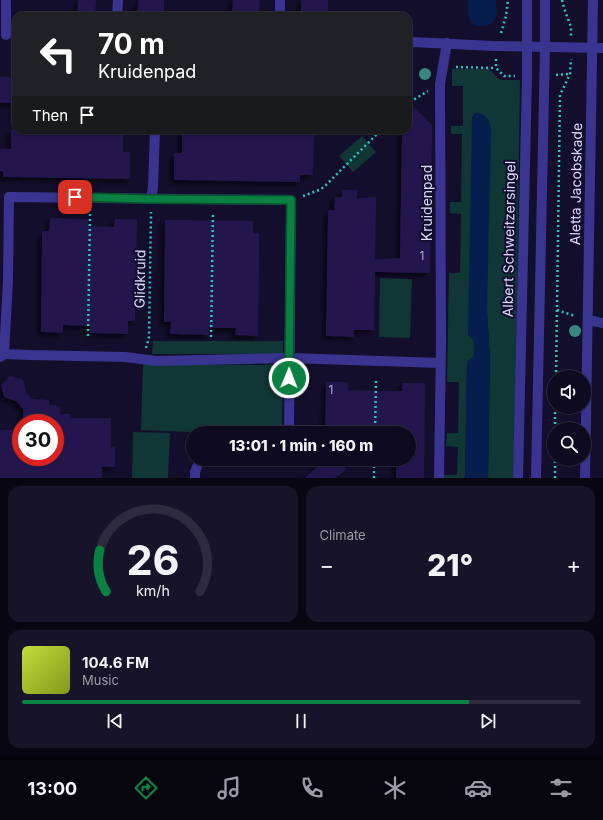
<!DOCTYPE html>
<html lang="en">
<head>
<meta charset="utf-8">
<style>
	body { margin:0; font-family:Inter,sans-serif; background:#171329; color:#f1f3f6; height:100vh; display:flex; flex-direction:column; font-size:15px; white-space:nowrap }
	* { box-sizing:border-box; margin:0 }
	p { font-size:13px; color:#9b9aa5 }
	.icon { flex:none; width:22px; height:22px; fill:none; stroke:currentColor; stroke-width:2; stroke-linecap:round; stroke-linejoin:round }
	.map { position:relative; height:478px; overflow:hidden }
	.sheet { display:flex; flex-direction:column; gap:8px; padding:8px; background:#080612; flex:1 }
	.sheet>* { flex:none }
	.banner { position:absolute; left:12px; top:12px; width:400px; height:122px; border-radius:12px; box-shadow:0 1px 3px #0004,0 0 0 1px #2e2b3e; background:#202124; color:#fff; overflow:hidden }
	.controls { position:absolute; left:547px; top:370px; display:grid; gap:8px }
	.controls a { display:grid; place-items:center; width:44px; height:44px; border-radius:50%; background:#0e0a20; box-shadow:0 1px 3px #0004,0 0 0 1px #2e2b3e; font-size:20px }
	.speed { position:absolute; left:12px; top:414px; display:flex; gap:8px; font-size:20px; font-weight:700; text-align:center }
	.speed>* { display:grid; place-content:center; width:52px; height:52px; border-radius:50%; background:#0e0a20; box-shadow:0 1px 3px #0004,0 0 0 1px #2e2b3e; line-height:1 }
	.speed .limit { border:6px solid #d22; background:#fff; color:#111 }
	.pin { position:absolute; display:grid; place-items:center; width:34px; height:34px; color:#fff; margin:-17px; border-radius:8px; box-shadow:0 2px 6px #0006 }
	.me { position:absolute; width:44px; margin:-22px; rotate:1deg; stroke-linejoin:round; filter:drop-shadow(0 0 3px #0008) }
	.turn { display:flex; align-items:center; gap:14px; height:84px; padding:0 20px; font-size:18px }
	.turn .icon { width:52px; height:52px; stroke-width:2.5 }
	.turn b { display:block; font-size:28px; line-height:34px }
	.then { display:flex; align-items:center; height:38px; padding:0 20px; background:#0003; gap:8px; font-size:15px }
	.big { font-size:30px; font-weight:800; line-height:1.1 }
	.sheet .widget { flex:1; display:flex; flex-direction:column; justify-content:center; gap:6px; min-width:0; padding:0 14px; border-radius:12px; background:#171329 }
	.sheet .dial { align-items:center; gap:0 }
	.dial svg { height:104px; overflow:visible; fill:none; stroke:#2e2b3e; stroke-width:7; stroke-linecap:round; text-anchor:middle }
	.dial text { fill:#f1f3f6; stroke:none }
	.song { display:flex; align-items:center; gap:12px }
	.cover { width:48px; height:48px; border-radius:6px; background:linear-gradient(135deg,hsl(70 70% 55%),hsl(70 70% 35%)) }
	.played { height:4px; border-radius:2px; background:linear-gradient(90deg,#0b8043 80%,#2e2b3e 80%) }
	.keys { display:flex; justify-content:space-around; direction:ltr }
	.heat { display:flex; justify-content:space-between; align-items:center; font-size:22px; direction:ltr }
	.sheet .tiles { flex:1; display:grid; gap:8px; grid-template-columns:1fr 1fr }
	.widget:last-child { grid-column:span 2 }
	.trip { position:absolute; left:186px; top:426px; width:230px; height:40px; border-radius:20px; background:#0e0a20; box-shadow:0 1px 3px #0004,0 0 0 1px #2e2b3e; font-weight:800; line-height:40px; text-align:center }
	.dock { display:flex; height:64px; justify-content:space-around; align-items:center; background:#06040d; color:#9b9aa5 }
	.dock .icon { width:28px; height:28px }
	.dock .selected { color:#0b8043 }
	.dock b { font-size:18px; color:#f1f3f6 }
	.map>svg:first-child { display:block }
	.green { fill:#103635 }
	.water { fill:#051e4d }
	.building { fill:#24184e; filter:url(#shadow) }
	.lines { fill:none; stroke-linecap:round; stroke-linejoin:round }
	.path { stroke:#23c8c1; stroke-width:2.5; stroke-dasharray:2 3; stroke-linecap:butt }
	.pedestrian { stroke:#39348f; stroke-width:10 }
	.minor { stroke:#39348f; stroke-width:10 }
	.tertiary { stroke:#39348f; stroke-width:10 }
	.tree { fill:#388882 }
	.route-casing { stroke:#07532c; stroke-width:10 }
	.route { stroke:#0b8043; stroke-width:7 }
	.labels { text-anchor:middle; stroke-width:4; stroke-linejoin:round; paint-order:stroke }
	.number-label { font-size:12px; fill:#afa8d3 }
	.street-label { font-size:14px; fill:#ddd8ff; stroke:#130e2b }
</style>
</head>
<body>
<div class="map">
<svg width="603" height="478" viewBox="0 0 603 478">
	<defs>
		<filter id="shadow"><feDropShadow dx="-3.5" dy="3.5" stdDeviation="2" flood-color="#0009"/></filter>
	</defs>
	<rect width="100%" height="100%" fill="#130e2b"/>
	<path class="green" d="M452 69H489L500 80H520L514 478H488L490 359 487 311 478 113H476L473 115 474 356 467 362 465 478H442L443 475H457L458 447 446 446 447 433H458L459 382H447L449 273H460L461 214 450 213V202H461L462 134H451V126H463V86H452Z
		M362 136 376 152 353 172 339 156Z
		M380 278 412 279 410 338 379 337Z
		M153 341H283V354H152Z
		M143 364 258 365 283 364 282 428 280 433H212L141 430Z
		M133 432 170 433 168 478H132Z"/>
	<path class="water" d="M468 0H496C496 6 498 14 495 19 492 27 476 29 471 22 467 16 468 7 468 0Z
		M476 113C486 113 490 120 491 130L487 311 490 359 488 478H465L467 362 474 356V341L468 335 472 117Z"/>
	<path class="building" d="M78 0H96L95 16H77Z
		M138 0H164V16H137Z
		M233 0H260L259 16H241V14L232 13Z
		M301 0H328V16H301Z
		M0 77H16V103H0Z
		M408 101 432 125 430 273 375 272 374 330H354V337L326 336 328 210H334L335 197H342V190H357V198L376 197 375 259 400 258 402 130H408Z
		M11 130 123 131V152H130V179L3 177V171H0V149H11Z
		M257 130H288V133H314L313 175H300V182L174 180V153H182V131L232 133 257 132Z
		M50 218 88 219V226L114 227 115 219H137L135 321H128V334L90 333V326L63 325V333L41 332 42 231H49Z
		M165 220 253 221V233L259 234 258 336 235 335 236 328H209V335L170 334 171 322H164Z
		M10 376 23 380 26 392 33 399 49 400V405L60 406V414H71V418H111V447H115V467H102V478H0V430H21V457H55V423H23V409L16 401 4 397 1 385Z
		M326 382H348V390L386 391H402V383H425L424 478H396V459H409V433H402V427L354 426V433H325Z
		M325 459H336L346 469 338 476H335L337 478H305Z"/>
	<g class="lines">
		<path class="path" d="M562 0 564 8 571 27V36
			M501 33 506 16 508 0
			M496 59V68L504 76H515
			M456 67 496 68
			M556 75 569 74
			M410 102 428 91
			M303 196 319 190 324 187 381 130
			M557 310 575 316
			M88 336 90 217V210
			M211 337 213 212
			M146 348 149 337 151 212
			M556 377 560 95 570 74 571 59
			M555 429V407
			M375 433 376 381
			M374 478V459
			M555 478V459"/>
		<path class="pedestrian" d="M4 354 30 355 125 357 156 361 290 358"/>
		<path class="minor" d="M117 16 118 0
			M280 16V0
			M6 35V0
			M408 42C438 43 467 45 496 46 532 47 567 47 603 48
			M151 199 153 187 155 130
			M588 320 603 323
			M0 357 4 354 8 280 9 197 291 200 289 433
			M290 358 440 363
			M195 478V472L199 462 205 459
			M439 478 441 341 440 84 447 43
			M585 478 593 0"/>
		<path class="tertiary" d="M518 478 527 76V0
			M536 478 545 47V0"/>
	</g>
	<g class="tree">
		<circle cx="425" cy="74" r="6"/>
		<circle cx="575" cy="331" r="6"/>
	</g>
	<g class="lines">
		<defs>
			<path id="route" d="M75 197 151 199 291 200 289 378"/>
		</defs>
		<use href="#route" class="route-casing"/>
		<use href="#route" class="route"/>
	</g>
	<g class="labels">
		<g class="number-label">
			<text x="422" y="260">1</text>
			<text x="331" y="394">1</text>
		</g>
		<g class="street-label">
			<text transform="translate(576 184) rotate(-89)" y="5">Aletta Jacobskade</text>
			<text transform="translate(427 203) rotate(-90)" y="5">Kruidenpad</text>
			<text transform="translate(509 239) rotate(-89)" y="5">Albert Schweitzersingel</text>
			<text transform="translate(140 279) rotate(-89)" y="5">Glidkruid</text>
		</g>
	</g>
</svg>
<div class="controls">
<a><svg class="icon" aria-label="sound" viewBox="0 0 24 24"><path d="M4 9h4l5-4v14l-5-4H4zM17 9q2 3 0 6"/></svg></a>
<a><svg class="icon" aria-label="search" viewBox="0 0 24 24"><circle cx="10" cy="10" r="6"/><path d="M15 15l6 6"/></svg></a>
</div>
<div class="speed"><div class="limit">30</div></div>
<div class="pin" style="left:75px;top:197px;background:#d93025"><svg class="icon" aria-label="arrive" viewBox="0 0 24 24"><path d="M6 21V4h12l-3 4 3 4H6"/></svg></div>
<svg class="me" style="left:289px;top:378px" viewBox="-20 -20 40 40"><circle r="17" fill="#0b8043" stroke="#fff" stroke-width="3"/><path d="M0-11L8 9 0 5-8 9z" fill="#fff"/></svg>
<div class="trip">13:01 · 1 min · 160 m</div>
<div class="banner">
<div class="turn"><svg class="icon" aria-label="left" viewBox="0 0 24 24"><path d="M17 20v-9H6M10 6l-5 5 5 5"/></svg><div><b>70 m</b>Kruidenpad</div></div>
<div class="then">Then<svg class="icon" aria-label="arrive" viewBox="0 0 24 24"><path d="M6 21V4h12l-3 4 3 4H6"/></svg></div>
</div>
</div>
<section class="sheet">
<div class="tiles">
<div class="widget dial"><svg viewBox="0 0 100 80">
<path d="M14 69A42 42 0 1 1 86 69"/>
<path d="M14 69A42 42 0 0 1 9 37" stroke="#0b8043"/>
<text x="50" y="56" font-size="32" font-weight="700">26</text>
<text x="50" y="72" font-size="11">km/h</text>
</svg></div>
<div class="widget"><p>Climate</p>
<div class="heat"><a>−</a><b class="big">21°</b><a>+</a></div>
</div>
<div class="widget">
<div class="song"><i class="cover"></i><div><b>104.6 FM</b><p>Music</p></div></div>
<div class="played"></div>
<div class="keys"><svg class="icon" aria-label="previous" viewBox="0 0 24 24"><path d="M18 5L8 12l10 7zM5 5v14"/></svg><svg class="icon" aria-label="pause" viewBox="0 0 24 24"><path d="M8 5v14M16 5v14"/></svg><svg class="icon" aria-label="next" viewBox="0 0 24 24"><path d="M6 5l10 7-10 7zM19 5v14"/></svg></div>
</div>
</div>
</section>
<nav class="dock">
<b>13:00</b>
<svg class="icon selected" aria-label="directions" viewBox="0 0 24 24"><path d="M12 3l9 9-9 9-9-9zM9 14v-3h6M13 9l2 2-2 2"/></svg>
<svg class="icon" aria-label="music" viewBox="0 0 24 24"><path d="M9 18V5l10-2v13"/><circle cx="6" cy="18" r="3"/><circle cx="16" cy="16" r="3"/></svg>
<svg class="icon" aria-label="phone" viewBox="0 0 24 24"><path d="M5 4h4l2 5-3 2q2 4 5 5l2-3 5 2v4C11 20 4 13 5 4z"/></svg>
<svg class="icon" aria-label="climate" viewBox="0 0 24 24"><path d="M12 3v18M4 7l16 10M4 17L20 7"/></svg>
<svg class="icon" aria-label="car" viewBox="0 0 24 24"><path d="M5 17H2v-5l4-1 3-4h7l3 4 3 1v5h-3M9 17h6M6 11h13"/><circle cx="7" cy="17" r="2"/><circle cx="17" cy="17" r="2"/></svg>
<svg class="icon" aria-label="filters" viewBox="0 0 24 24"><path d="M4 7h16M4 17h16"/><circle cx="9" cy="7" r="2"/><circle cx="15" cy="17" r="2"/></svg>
</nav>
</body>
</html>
